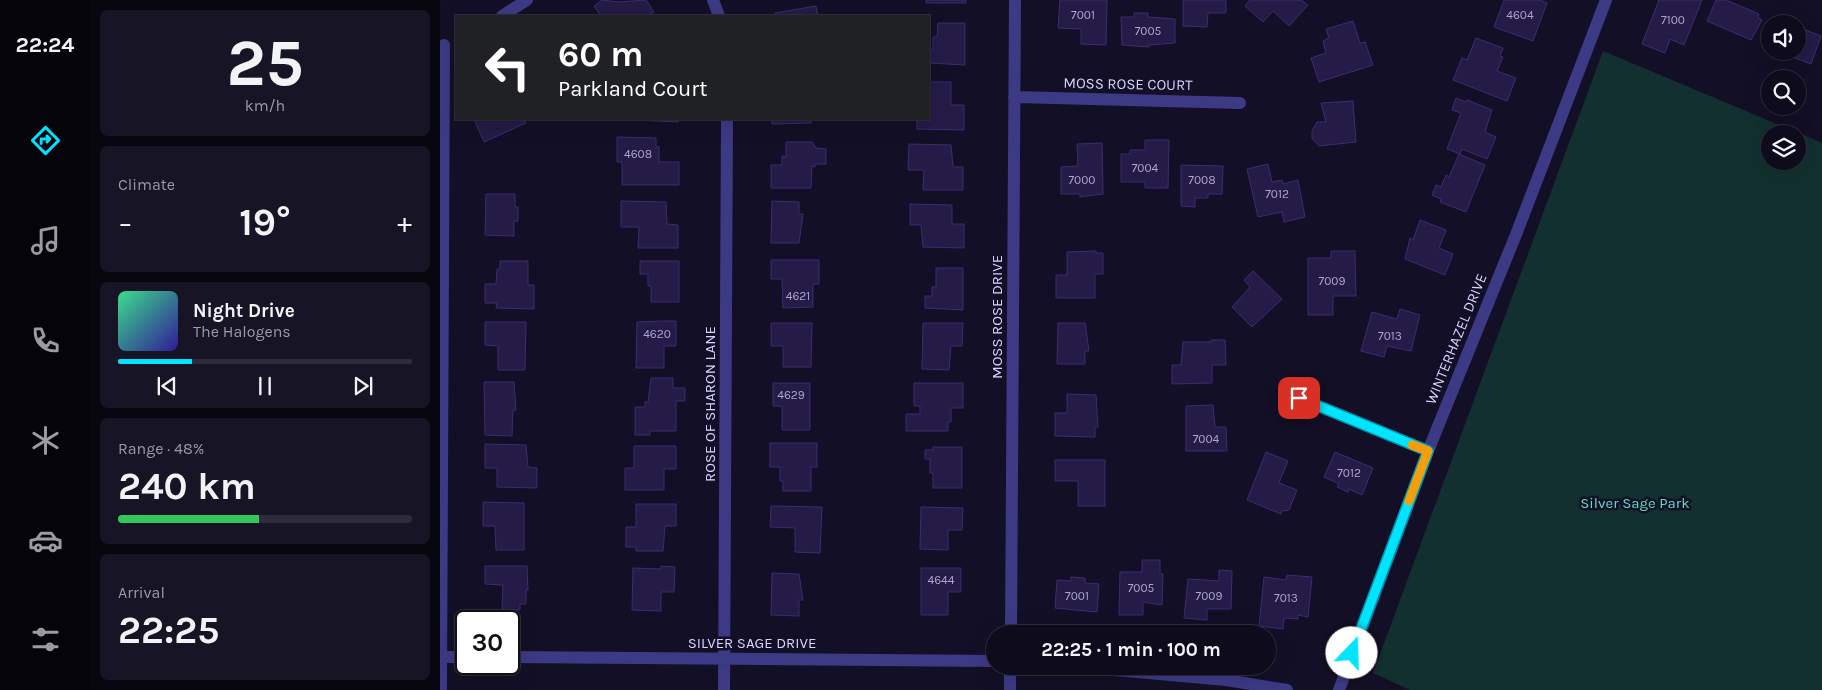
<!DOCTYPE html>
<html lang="en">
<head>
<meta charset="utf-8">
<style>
	body { margin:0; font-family:Karla,sans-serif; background:#171425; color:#f1f3f6; height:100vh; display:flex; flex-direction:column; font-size:19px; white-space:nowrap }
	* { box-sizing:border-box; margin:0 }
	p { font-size:16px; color:#9b9ba3 }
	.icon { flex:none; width:28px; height:28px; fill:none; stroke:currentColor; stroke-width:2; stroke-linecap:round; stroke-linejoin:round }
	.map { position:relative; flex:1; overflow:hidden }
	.drawer { display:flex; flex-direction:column; gap:10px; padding:10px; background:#08060f; width:350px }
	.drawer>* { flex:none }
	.banner { position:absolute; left:15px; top:15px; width:475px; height:105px; border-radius:0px; box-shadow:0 5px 20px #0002,0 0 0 1px #2e2b3b; background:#202124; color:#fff; overflow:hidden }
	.tools { position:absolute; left:1321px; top:15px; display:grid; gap:10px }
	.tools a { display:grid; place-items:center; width:45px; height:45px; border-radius:50%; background:#0e0b1c; box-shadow:0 5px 20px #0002,0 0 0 1px #2e2b3b; font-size:25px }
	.speed { position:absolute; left:15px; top:610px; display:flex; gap:10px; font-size:25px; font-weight:700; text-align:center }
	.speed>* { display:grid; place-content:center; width:65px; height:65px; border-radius:50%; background:#0e0b1c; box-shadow:0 5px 20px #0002,0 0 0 1px #2e2b3b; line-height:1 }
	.speed .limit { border:2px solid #111; border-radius:8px; background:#fff; color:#111 }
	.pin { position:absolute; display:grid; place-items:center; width:42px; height:42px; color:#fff; margin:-21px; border-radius:10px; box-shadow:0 2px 8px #0006 }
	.me { position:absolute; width:55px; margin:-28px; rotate:21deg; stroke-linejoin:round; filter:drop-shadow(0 0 4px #0008) }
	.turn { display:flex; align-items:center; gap:18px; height:105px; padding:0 20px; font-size:22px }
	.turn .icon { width:65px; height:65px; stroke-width:2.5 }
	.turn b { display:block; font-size:35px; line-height:42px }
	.big { font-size:38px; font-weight:700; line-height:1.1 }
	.drawer .tile { flex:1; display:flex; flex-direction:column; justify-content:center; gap:8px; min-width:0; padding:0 18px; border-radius:8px; background:#171425 }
	.drawer .dial { align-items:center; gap:0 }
	.dial b { font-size:65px; line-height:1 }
	.song { display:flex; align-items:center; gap:15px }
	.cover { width:60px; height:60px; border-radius:8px; background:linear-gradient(135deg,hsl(150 70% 55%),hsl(250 70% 35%)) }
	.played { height:5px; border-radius:2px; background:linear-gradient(90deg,#00e5ff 25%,#2e2b3b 25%) }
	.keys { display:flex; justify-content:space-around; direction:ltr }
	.heat { display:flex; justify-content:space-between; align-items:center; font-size:28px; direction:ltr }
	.charge { height:8px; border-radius:4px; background:linear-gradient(90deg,#34c759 48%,#2e2b3b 0) }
	.trip { position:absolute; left:546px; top:625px; width:290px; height:50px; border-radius:25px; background:#0e0b1c; box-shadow:0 5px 20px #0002,0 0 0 1px #2e2b3b; font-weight:700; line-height:50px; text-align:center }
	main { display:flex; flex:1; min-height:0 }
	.tab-bar { display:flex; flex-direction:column; width:90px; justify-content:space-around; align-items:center; background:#06040b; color:#9b9ba3 }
	.tab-bar .icon { width:35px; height:35px }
	.tab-bar .active { color:#00e5ff }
	.tab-bar b { font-size:22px; color:#f1f3f6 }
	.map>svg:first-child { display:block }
	.green { fill:#12302f; fill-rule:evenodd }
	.building { fill:#241b47; stroke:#3b2d73 }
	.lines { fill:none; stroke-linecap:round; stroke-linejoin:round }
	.minor { stroke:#3d3a85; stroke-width:12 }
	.route-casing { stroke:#0095a6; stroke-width:12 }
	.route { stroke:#00e5ff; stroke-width:9 }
	.slow { stroke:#f59e0b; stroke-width:9 }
	.labels { text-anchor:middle; stroke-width:5; stroke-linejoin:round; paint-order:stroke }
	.number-label { font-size:12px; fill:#aca6d1 }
	.street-label { font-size:15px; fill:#d9d4ff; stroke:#130f26 }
	.park-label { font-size:15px; fill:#5fe0c0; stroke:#130f26 }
</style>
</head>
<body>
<main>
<nav class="tab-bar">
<b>22:24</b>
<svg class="icon active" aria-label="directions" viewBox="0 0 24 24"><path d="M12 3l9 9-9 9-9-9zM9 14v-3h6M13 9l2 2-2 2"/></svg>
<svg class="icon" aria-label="music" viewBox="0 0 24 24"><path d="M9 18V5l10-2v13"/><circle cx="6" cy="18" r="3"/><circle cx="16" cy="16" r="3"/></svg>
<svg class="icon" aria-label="phone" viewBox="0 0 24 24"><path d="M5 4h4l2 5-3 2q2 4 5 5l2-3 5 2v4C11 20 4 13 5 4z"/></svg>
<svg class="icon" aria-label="climate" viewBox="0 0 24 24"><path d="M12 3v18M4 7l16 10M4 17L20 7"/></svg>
<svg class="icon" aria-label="car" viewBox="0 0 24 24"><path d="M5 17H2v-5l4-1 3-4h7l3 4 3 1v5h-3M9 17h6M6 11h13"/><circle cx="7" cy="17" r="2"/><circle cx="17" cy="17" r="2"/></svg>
<svg class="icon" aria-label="filters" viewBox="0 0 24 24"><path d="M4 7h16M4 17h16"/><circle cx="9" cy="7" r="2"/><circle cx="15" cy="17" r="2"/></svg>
</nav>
<section class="drawer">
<div class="tile dial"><b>25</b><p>km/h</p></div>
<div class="tile"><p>Climate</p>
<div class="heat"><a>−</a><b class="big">19°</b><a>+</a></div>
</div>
<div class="tile">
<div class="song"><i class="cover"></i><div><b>Night Drive</b><p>The Halogens</p></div></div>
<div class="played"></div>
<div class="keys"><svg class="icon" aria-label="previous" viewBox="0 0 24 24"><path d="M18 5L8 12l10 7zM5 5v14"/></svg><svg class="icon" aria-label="pause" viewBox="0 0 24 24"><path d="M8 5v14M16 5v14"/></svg><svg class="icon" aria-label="next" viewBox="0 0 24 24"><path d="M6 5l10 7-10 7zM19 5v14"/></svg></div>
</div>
<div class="tile"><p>Range · 48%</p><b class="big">240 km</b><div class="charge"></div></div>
<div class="tile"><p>Arrival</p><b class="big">22:25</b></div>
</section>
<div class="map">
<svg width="1382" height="690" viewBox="0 0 1382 690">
	<rect width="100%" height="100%" fill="#130f26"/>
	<path class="green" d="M1163 51 1382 143V690H970L933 673ZM1330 134H1358V161H1330Z"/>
	<path class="building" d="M162 0 178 2 206 0 214 12 207 16H161L154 6Z
		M486 0H526V3H486Z
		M620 0H667L666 45 641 44V29L618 28Z
		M743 0H786V13H768L767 27 743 26Z
		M810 0H861L868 5 849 26 833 11 823 22 805 6Z
		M1064 0H1100L1107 3 1093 41 1054 27Z
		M1219 0H1262L1244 45 1230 39 1225 53 1202 44Z
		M1276 0H1286L1319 14 1318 18 1322 20 1311 40 1267 21Z
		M376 6 378 16H335V13Z
		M694 13H708V17L735 19V43L709 45V47L682 45 681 17H694Z
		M913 21 920 43 925 42 933 65 879 82 871 58 886 53 883 41 889 38 886 29Z
		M498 23H525V65L489 63V50H493V37H497Z
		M1358 27 1381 36 1371 64 1345 54 1344 51H1358Z
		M1036 38 1063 48 1060 56 1063 57 1057 71 1076 78 1067 101 1013 80 1022 58 1027 60Z
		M489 82H511V105H524V130L477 129V119H489Z
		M1016 98 1026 102 1027 100 1052 110 1045 132 1056 137 1047 159 1022 149 1020 154 1007 149 1021 113 1012 110Z
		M913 101 916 142 879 146 872 138V131L877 122H886L881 103Z
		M34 119H84L86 123 44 142Z
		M197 119H238V122L197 120Z
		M332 119H371V123L332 124Z
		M177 137 216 138V147H219V162H239V185H182V162H177Z
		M705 140H729L728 188H705V182H681V154H690V150H705Z
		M346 142H372L376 148 386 149V164H375V167L372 166 371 188H331V165H342V156L346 157Z
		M662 143 663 194 640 197V194H621V167L638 166 637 144Z
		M469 144 511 145 513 167H523V190H483L484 170H468Z
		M1019 154 1045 165 1026 212 1000 202 1001 199 992 195 996 185 1001 187 1006 175 1009 177Z
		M828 164 832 182 842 180 843 184 858 180 865 217 844 222 842 212 818 217 807 169Z
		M741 165 783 166 782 194H768V198H755V207L741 206Z
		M46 194H75V207H78V221H74V236L45 235Z
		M181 201 226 202 227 224 238 225V248H198L199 227H181Z
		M332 201 359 202V214H363L359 243H331Z
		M470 204 512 205V224H524V248L483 247 481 225H470Z
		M980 220 1006 230 999 248 1013 254 1005 275 965 259 970 238 973 240Z
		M656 251V253H663V274H655V298H616V275H627V252Z
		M891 251H915L916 296H893V315H868V258H891Z
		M331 260H379V284H373V307L343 308 342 279H331Z
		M60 261H88V285H94V309L56 308 57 303H45V284H56L57 269H60Z
		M200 261H239V302H211V286H208V274H200Z
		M496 268H523V310L485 308V296H492V287H496Z
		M813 271 842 299 812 327 792 307 810 287 804 280Z
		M960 309 980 315 971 351 947 346 944 357 921 351 932 312 957 319Z
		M222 321H236V346H224V368H196L197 322Z
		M45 322H86L85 370H58V346L45 345Z
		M331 323H372L371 367H343V346H331Z
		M483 323H523L522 346H511L509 370 482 369Z
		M618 323H645L649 351H645V364H617Z
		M771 340H785L786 365H772V383L732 384V365H741L743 342H771Z
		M211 378H233V388H245V401H236V431H210V435H195V407H205V402H208Z
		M44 382H74L76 410H73L72 436 45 435Z
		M333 383H370V430H342V406H333Z
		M474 383H523V408H511V422H508V431H466V414H480V406H474Z
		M627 394 656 395 658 427H655V437L615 436V413H627Z
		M773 405 775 427H786L787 451H746V406Z
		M330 443H377V467H371V491H343V481H340V467H330Z
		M45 444 86 445 88 467 97 468V488L57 487V468H45Z
		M194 446H236V469H224V490H185V468H194Z
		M493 447H522V488H493V473H490V459H485V450H493Z
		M826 452 848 461 839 483 857 490 849 510 842 511 841 514 807 500Z
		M895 452 933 468 922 495 909 489 908 492 897 487 899 484 884 477Z
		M615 460H665V506H638V481H615Z
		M43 502 84 503V550H56L55 526H43Z
		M196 504H236V526H225L223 551H196V547H186V527H196Z
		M331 506 382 507 380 553 355 552V528L330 527Z
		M481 507 523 508 522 530H508V550L480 549Z
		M702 560H720V574H723L722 605 703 602V615H679L680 572H702Z
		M45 566H87L88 590H86V604H80V610L62 609 63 585 45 584Z
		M221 566 235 567 234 592H221V611L192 610 193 568 221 569Z
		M481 568H521V592H508V615H481Z
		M779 570 792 571 791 609H767V620L744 618 748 579 779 581Z
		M332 573 359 574 363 600H359V616L331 615Z
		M847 575 872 577 868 617 858 615V619L844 618 843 629 819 626 824 577 846 580Z
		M631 577 645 578V583L659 584 657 612 615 608 617 580 631 581Z"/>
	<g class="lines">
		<path class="minor" d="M273 0 279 16
			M62 16 87 0
			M574 97 800 103
			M859 398 988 451
			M571 634 575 0
			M0 657H26
			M69 657 555 661
			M630 666 786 680 847 690
			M1 690 4 45
			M284 690 287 119
			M570 690V666
			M899 690 988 451 1077 232 1166 0"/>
	</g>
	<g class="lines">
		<defs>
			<path id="route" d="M859 398 988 451 912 653"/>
		</defs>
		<use href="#route" class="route-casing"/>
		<use href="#route" class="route"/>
		<path class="slow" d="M969 501 988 451 972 445"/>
	</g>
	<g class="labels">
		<g class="number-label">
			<text x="643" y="19">7001</text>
			<text x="1080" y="19">4604</text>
			<text x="1233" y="24">7100</text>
			<text x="708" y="35">7005</text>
			<text x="198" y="158">4608</text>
			<text x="705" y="172">7004</text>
			<text x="642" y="184">7000</text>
			<text x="762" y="184">7008</text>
			<text x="837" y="198">7012</text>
			<text x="892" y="285">7009</text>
			<text x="358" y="300">4621</text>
			<text x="217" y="338">4620</text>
			<text x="950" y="340">7013</text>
			<text x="351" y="399">4629</text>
			<text x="766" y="443">7004</text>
			<text x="909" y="477">7012</text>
			<text x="501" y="584">4644</text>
			<text x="701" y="592">7005</text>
			<text x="637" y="600">7001</text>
			<text x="769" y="600">7009</text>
			<text x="846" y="602">7013</text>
		</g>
		<g class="street-label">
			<text transform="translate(688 84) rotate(1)" y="5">MOSS ROSE COURT</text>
			<text transform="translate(557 317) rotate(-90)" y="5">MOSS ROSE DRIVE</text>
			<text transform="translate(1016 339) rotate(-68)" y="5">WINTERHAZEL DRIVE</text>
			<text transform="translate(270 404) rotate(-90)" y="5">ROSE OF SHARON LANE</text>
			<text x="312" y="648">SILVER SAGE DRIVE</text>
		</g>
		<g class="park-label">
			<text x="1195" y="508">Silver Sage Park</text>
		</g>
	</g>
</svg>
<div class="tools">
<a><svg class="icon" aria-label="sound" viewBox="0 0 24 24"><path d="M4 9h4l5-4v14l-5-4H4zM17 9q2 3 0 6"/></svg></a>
<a><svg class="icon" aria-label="search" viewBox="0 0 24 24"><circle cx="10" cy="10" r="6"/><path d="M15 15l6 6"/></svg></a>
<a><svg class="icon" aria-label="layers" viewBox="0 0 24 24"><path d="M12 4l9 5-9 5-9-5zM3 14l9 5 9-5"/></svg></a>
</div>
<div class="speed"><div class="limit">30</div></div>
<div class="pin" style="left:859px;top:398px;background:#d93025"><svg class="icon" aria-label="arrive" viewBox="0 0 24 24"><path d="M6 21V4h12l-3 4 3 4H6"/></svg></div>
<svg class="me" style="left:912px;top:653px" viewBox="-20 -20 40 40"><circle r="19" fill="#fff"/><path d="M0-13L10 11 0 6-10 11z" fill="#00e5ff"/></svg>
<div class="trip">22:25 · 1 min · 100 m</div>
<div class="banner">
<div class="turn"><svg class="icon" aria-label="left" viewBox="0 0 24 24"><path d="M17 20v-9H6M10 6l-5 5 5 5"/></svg><div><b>60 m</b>Parkland Court</div></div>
</div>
</div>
</main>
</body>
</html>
